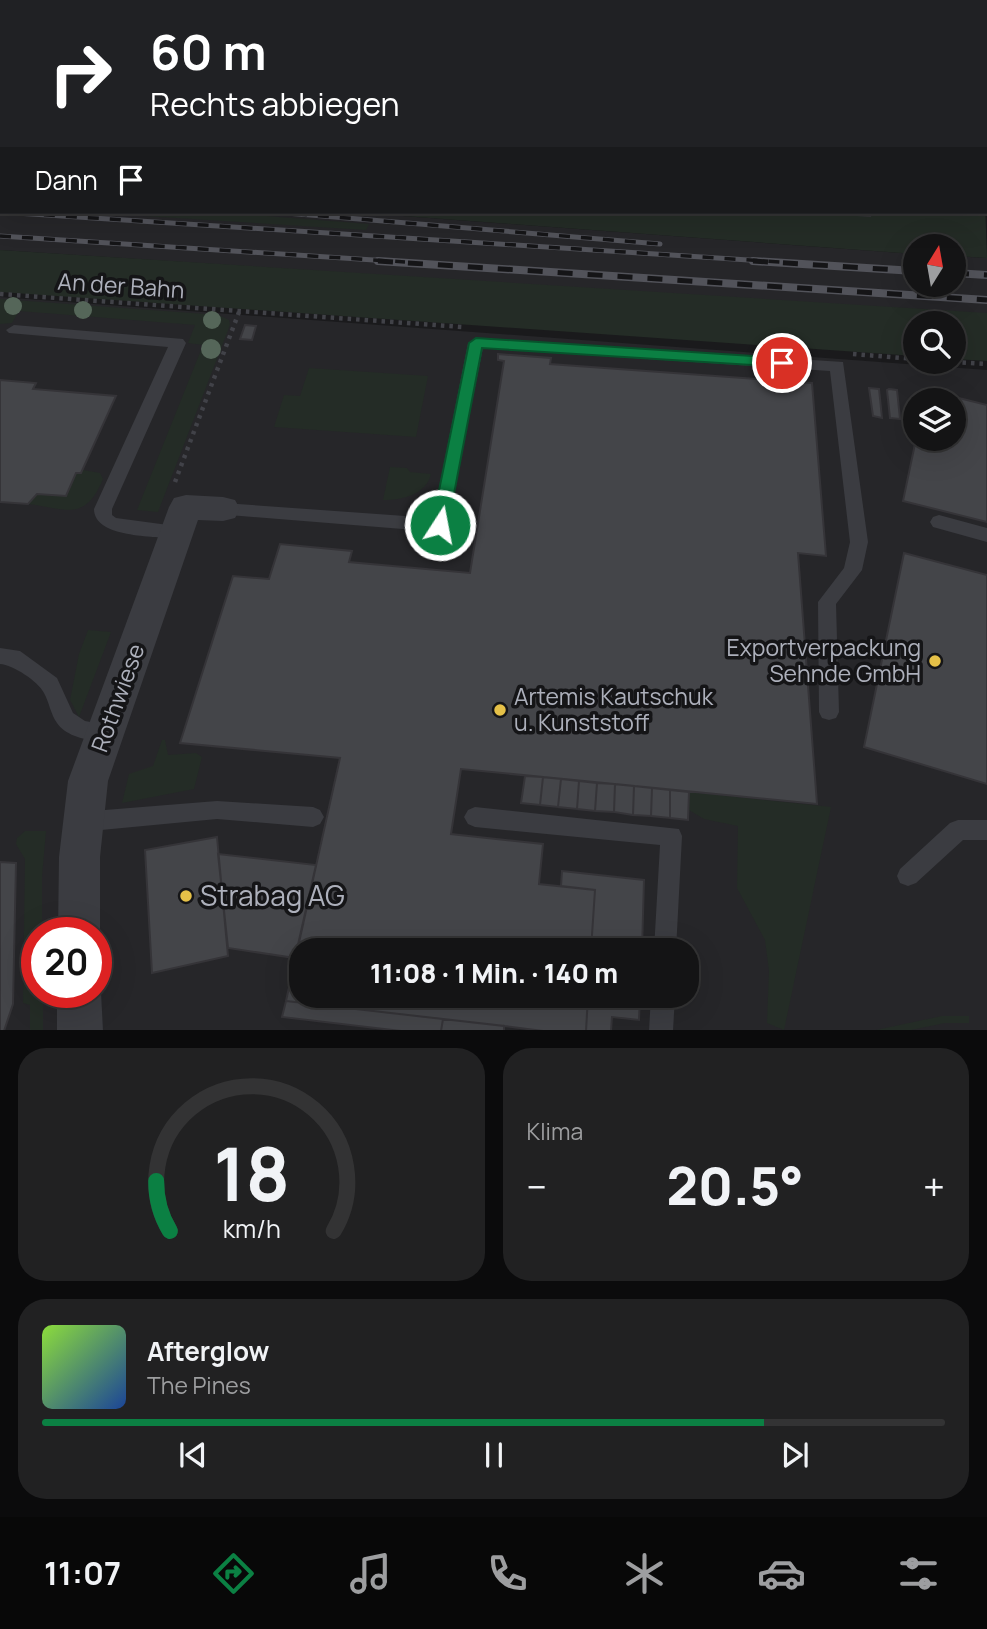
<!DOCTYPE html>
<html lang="de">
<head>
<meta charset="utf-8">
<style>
	body { margin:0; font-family:Manrope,sans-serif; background:#212122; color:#f1f3f6; height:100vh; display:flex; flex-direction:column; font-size:26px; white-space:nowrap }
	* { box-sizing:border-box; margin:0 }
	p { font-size:23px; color:#9d9ea0 }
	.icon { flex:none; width:38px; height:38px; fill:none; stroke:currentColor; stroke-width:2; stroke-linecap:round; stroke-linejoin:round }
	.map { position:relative; height:1030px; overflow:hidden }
	.details { display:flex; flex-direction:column; gap:18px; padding:18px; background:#0b0b0c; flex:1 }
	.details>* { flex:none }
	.hud { position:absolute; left:0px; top:0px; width:987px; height:214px; box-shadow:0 7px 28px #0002,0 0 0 2px #333334; background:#202124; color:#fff; overflow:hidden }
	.needle { width:46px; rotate:11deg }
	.tools { position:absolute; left:903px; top:234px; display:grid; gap:14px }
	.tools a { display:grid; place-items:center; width:63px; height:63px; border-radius:50%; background:#141415; box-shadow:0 7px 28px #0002,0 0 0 2px #333334; font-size:35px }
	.speed { position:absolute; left:21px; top:917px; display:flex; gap:14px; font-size:35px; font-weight:700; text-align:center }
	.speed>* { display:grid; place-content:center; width:91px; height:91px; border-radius:50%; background:#141415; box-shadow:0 7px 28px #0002,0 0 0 2px #333334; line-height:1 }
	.speed .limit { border:10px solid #d22; background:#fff; color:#111 }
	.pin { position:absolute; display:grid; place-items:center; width:60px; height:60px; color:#fff; margin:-30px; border:4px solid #fff; border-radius:50%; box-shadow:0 2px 7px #0007 }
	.me { position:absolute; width:77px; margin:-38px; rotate:11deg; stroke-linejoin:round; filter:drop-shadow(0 0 5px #0008) }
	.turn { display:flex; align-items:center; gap:24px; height:147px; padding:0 35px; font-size:32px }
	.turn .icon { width:91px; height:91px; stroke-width:2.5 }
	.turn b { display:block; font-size:49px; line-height:60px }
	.then { display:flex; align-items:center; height:66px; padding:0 35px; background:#0003; gap:14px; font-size:26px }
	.big { font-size:52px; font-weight:800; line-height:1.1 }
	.details .widget { flex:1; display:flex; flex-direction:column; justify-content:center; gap:10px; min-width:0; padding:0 24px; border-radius:28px; background:#212122 }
	.details .dial { align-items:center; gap:0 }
	.dial svg { height:182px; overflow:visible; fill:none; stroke:#333334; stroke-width:7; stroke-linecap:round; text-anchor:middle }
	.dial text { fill:#f1f3f6; stroke:none }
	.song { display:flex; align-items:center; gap:21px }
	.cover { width:84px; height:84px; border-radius:10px; background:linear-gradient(135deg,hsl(90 70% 55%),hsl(220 70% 35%)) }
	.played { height:7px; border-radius:4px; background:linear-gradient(90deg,#0b8043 80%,#333334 80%) }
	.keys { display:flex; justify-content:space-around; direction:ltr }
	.heat { display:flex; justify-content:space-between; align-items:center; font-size:38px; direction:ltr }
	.details .tiles { flex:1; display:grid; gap:18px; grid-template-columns:1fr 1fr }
	.widget:last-child { grid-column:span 2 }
	.trip { position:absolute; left:289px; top:938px; width:410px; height:70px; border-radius:28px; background:#141415; box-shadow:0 7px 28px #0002,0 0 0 2px #333334; font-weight:800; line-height:70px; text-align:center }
	.menu { display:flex; height:112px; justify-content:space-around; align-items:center; background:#080808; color:#9d9ea0 }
	.menu .icon { width:49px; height:49px }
	.menu .active { color:#0b8043 }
	.menu b { font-size:32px; color:#f1f3f6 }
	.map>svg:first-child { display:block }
	.built { fill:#262629; fill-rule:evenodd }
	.green { fill:#242c26 }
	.building { fill:#444549; stroke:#353438; stroke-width:2 }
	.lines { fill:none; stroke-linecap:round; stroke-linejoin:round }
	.path { stroke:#414248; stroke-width:4.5; stroke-dasharray:3.5 5; stroke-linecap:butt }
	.lane { fill:#3b3c41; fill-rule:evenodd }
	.street { fill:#3b3c41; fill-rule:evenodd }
	.rail-far1-casing { stroke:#52535a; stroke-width:5 }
	.rail-casing { stroke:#52535a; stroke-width:8 }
	.rail-far1 { stroke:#151517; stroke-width:3.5; stroke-dasharray:11; stroke-linecap:butt }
	.rail { stroke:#151517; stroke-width:5; stroke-dasharray:15; stroke-linecap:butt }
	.tree { fill:#556659 }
	.route { fill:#0b8043; stroke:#07532c; stroke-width:2 }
	.poi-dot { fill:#e6c148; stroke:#151517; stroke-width:2.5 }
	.labels { text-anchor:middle; stroke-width:7; stroke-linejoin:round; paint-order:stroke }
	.street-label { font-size:23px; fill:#adb0bb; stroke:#151517 }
	.poi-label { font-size:23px; fill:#adb0bb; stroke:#151517; text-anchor:end }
	.near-poi-label { font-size:28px; fill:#adb0bb; stroke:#151517; text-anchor:start }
</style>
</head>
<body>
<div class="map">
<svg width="987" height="1031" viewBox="0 0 987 1031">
	<rect width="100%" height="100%" fill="#1a1a1c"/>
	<path class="built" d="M3 0H881L885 2H2Z
		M0 184 2 212H350L915 254V285H954V256L987 258V315L0 250Z
		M0 297 987 370V1030H0ZM915 401H954V439H915ZM37 933H96V992H37ZM301 950H686V996H301Z"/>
	<path class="green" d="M985 201 987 258 954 256V247H915V254L350 212H985Z
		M79 212H216L369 224 366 230Z
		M0 250 987 313V361L954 359V324H915V356L0 292Z
		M0 299 219 315 229 320 230 325 158 512 137 510 203 345 188 343 195 325 19 311 12 323 0 324Z
		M309 368 428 376 416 437 274 427 284 395 300 396Z
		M390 467 407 468 410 472 431 474C426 495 402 500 383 500Z
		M83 470 100 473 103 479C85 522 67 509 28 504L37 494 66 496 76 473H81Z
		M88 630 111 632 79 717 70 700 79 654Z
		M162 740H165L168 755 196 753 202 757 194 789 122 803 129 774 153 766Z
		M689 792 831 807 784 1030 767 1023 769 971 765 940 737 888 738 826 704 819 689 810Z
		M25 831H46L42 877V933H37V992H43V1030H30V1005L23 1003 25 859 16 844 17 838Z
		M942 1016H969V1023H945L911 1030H876Z"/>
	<path class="building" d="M694 0H791L789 2Z
		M811 212H869L870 216Z
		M245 325 256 326 252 340 240 339Z
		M498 354 551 358 550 364 812 383 826 556 798 553 817 804 461 769 451 834 543 844 539 884 595 890 591 950H301V996H588L586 1031H543L504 1026V1031H441L443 1019 286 1001 340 758 180 743 233 576 269 579 280 544 352 551 349 562 470 573 504 361 498 360Z
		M0 380 36 383 33 389 116 396 81 473H76L66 496 37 494 28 504 0 502Z
		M869 388 879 389 882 418 873 416Z
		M889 389 897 390 900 419 890 418 887 390Z
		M927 390 987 405V522L903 501 916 439H954V401H925Z
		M904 553 987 575V784L864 747Z
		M525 776 543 777 540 805 521 803Z
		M543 777 561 779 558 807 540 805Z
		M561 779 579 781 577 809 558 807Z
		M579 781 597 783 595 811 577 809Z
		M597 783 615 784 614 812 595 811Z
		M615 784 634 786 633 815 614 812Z
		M634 786 652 788 651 816 633 815Z
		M652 788 670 790V818L651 816Z
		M670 790 689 792 688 820 670 818Z
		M217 837 228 956 152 973 145 850Z
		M218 854 316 865 295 958 228 948Z
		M0 862 16 863 13 1004 4 1031H0Z
		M562 871 644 880 642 950H591L595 890 561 886Z
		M588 996H640L639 1020 612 1017 611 1031H586Z
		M286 1001 504 1026V1031H401L282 1017Z"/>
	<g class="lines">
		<path class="path" d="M0 294 463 327
			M853 354 915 359
			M954 362 987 364
			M175 482 239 312"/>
		<path class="lane" d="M47 0H59L46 2Z
			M561 0H573V2H561Z
			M985 148H987V156H985Z
			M14 325 183 339 186 343 112 509V515L116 518 183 527 186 532 183 537 177 539C154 536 94 538 94 509L168 347 9 333 6 330Z
			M476 338 843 362 868 542 862 570 836 604 839 712 836 718 829 720 822 718 819 712 818 602 844 568 850 542 830 371 483 348 446 530 440 532 217 514 214 509 217 504 223 503 433 518 468 343Z
			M939 515 987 528V542L933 527 930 522 933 517Z
			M0 648 20 651 57 678 73 713 85 721 112 726 115 732 112 738C96 744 67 738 57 723 51 715 49 702 44 693 38 681 13 665 0 664Z
			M217 801 313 807 320 810 324 817 320 824 313 827 217 819 80 832 72 829 69 822 72 815 80 812Z
			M475 807 679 829 682 836 676 950H654L660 845 475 827 468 824 464 817 468 810Z
			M958 820H987V840H963L916 883 908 886 900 883 897 876 900 869 950 823Z
			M651 996H675L673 1031H649Z"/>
		<path class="street" d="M155 0H179L154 2Z
			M388 0H441L442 2H390Z
			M0 12H2V26H0Z
			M186 495 223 497 235 500 240 509 235 518 223 521 198 520 108 781 100 857V933L96 943V933H58L59 857 68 781 169 507 174 498Z
			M96 980 101 992 103 1031H57V992H96Z"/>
		<defs>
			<path id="rail-far1" d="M0 212 780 262
				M274 212 660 244
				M0 236 405 262"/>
			<path id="rail" d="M378 261 987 300
				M753 261 915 271
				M954 273 987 275"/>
		</defs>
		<use href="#rail-far1" class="rail-far1-casing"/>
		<use href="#rail" class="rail-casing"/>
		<use href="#rail-far1" class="rail-far1"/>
		<use href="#rail" class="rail"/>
	</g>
	<g class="tree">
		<circle cx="13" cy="306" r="9"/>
		<circle cx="83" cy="310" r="9"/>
		<circle cx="212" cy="320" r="9"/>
		<circle cx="211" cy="349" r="10"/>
	</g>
	<path class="route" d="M476 338 782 358 789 363 782 367 482 348 448 525 440 531 432 525 469 343Z"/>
	<g class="poi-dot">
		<circle cx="935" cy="661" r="7"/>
		<circle cx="500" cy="710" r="7"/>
		<circle cx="186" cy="896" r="7"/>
	</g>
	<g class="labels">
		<g class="street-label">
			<text transform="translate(121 286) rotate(4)" y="8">An der Bahn</text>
			<text transform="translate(118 698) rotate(-70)" y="8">Rothwiese</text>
		</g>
		<g class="poi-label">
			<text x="921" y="656">Exportverpackung<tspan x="921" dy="26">Sehnde GmbH</tspan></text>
			<text x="514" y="705" text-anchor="start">Artemis Kautschuk<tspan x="514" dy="26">u. Kunststoff</tspan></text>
		</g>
		<g class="near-poi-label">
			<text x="200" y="906">Strabag AG</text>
		</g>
	</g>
</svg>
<div class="tools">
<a><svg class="needle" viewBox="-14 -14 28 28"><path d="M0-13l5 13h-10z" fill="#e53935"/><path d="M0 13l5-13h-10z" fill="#9d9ea0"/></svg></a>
<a><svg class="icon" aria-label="search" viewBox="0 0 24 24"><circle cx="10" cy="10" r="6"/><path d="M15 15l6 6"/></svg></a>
<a><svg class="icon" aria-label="layers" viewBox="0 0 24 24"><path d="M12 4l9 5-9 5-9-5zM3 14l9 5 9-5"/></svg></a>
</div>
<div class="speed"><div class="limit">20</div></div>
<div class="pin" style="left:782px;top:363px;background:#d93025"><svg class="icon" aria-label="arrive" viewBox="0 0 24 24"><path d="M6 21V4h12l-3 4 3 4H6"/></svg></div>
<svg class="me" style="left:440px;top:525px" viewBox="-20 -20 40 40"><circle r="17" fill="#0b8043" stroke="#fff" stroke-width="3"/><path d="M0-11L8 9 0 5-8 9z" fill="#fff"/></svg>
<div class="trip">11:08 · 1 Min. · 140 m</div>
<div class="hud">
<div class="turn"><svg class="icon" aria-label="right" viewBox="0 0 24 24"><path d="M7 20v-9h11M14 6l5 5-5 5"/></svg><div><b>60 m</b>Rechts abbiegen</div></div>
<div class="then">Dann<svg class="icon" aria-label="arrive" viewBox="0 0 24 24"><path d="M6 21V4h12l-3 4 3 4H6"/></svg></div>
</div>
</div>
<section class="details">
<div class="tiles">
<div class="widget dial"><svg viewBox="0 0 100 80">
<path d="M14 69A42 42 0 1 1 86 69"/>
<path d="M14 69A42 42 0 0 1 8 47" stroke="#0b8043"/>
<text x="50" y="56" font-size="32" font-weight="700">18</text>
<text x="50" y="72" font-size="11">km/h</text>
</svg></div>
<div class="widget"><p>Klima</p>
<div class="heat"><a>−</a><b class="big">20.5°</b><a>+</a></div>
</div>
<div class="widget">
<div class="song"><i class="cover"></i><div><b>Afterglow</b><p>The Pines</p></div></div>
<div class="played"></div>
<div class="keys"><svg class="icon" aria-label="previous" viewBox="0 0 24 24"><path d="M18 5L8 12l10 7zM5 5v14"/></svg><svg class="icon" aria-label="pause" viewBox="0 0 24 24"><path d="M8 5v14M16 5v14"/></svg><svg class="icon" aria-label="next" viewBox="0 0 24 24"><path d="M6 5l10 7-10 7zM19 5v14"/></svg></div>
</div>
</div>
</section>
<nav class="menu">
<b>11:07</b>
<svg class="icon active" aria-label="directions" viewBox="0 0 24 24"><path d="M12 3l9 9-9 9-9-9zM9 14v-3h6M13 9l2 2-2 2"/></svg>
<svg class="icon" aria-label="music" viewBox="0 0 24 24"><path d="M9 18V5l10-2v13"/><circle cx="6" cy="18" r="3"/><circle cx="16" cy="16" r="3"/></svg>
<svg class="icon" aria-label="phone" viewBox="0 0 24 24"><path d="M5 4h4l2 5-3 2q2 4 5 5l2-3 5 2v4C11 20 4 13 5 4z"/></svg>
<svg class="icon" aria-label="climate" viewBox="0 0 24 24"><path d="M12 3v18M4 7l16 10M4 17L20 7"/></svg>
<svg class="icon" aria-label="car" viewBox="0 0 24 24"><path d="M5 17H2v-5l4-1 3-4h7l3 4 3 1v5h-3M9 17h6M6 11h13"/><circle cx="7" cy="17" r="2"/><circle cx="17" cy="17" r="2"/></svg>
<svg class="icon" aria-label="filters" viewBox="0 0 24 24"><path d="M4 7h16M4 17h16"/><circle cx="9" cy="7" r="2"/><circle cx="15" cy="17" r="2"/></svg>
</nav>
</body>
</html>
